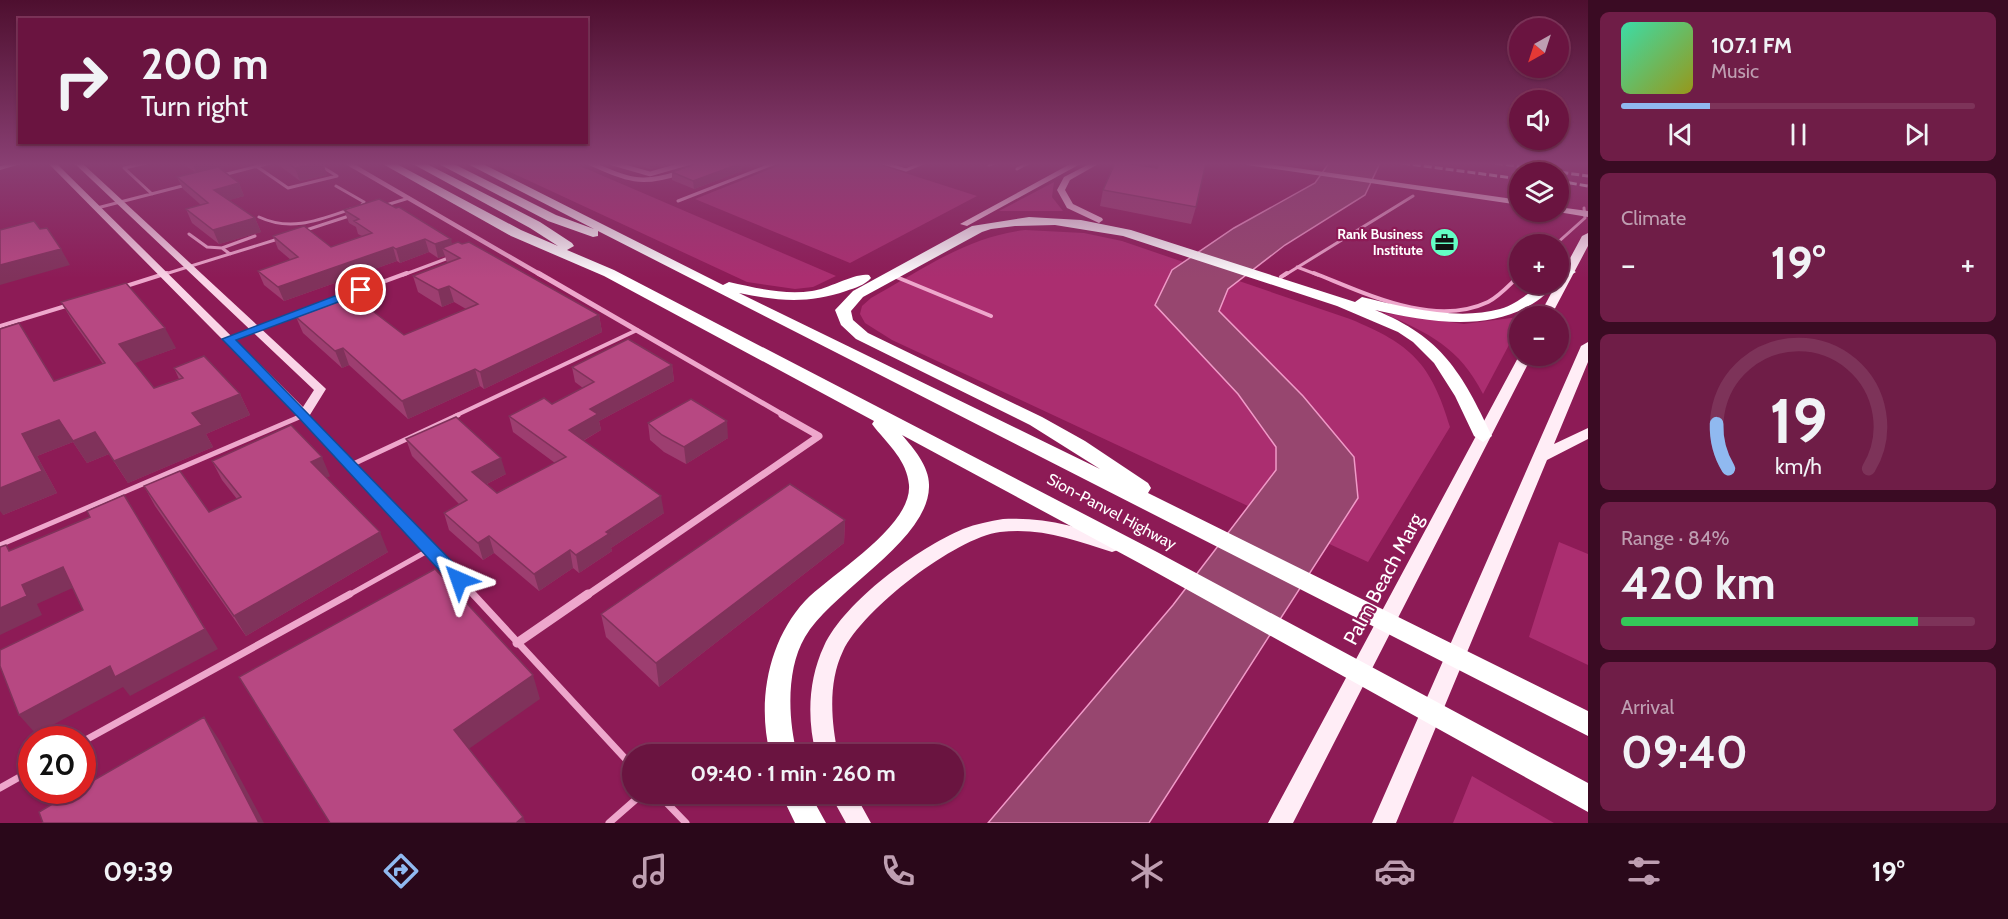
<!DOCTYPE html>
<html lang="en">
<head>
<meta charset="utf-8">
<style>
	body { margin:0; font-family:Cabin,sans-serif; background:#6f1d47; color:#f1f3f6; height:100vh; display:flex; flex-direction:column; font-size:22px; white-space:nowrap }
	* { box-sizing:border-box; margin:0 }
	p { font-size:20px; color:#be9eb1 }
	.icon { flex:none; width:33px; height:33px; fill:none; stroke:currentColor; stroke-width:2; stroke-linecap:round; stroke-linejoin:round }
	.map { position:relative; flex:1; overflow:hidden }
	.details { display:flex; flex-direction:column; gap:12px; padding:12px; background:#3a0b23; width:420px }
	.details>* { flex:none }
	.guide { position:absolute; left:18px; top:18px; width:570px; height:126px; border-radius:0px; box-shadow:0 2px 4px #0004,0 0 0 2px #7d3359; background:#6a1440; color:#f1f3f6; overflow:hidden }
	.needle { width:39px; rotate:219deg }
	.tools { position:absolute; left:1509px; top:18px; display:grid; gap:12px }
	.tools a { display:grid; place-items:center; width:60px; height:60px; border-radius:50%; background:#6a1440; box-shadow:0 2px 4px #0004,0 0 0 2px #7d3359; font-size:30px }
	.speed { position:absolute; left:18px; top:726px; display:flex; gap:12px; font-size:30px; font-weight:700; text-align:center }
	.speed>* { display:grid; place-content:center; width:78px; height:78px; border-radius:50%; background:#6a1440; box-shadow:0 2px 4px #0004,0 0 0 2px #7d3359; line-height:1 }
	.speed .limit { border:9px solid #d22; background:#fff; color:#111 }
	.pin { position:absolute; display:grid; place-items:center; width:51px; height:51px; color:#fff; margin:-26px; border:3px solid #fff; border-radius:50%; box-shadow:0 2px 6px #0007 }
	.me { position:absolute; width:66px; margin:-33px; rotate:317deg; stroke-linejoin:round; filter:drop-shadow(0 0 4px #0008) }
	.turn { display:flex; align-items:center; gap:21px; height:126px; padding:0 24px; font-size:27px }
	.turn .icon { width:78px; height:78px; stroke-width:2.5 }
	.turn b { display:block; font-size:42px; line-height:51px }
	.big { font-size:45px; font-weight:700; line-height:1.1 }
	.details .card { flex:1; display:flex; flex-direction:column; justify-content:center; gap:9px; min-width:0; padding:0 21px; border-radius:9px; background:#6f1d47 }
	.details .dial { align-items:center; gap:0 }
	.dial svg { height:156px; overflow:visible; fill:none; stroke:#7d3359; stroke-width:7; stroke-linecap:round; text-anchor:middle }
	.dial text { fill:#f1f3f6; stroke:none }
	.song { display:flex; align-items:center; gap:18px }
	.cover { width:72px; height:72px; border-radius:9px; background:linear-gradient(135deg,hsl(160 70% 55%),hsl(60 70% 35%)) }
	.played { height:6px; border-radius:3px; background:linear-gradient(90deg,#90b9f0 25%,#7d3359 25%) }
	.keys { display:flex; justify-content:space-around; direction:ltr }
	.heat { display:flex; justify-content:space-between; align-items:center; font-size:33px; direction:ltr }
	.charge { height:9px; border-radius:4px; background:linear-gradient(90deg,#34c759 84%,#7d3359 0) }
	.trip { position:absolute; left:622px; top:744px; width:342px; height:60px; border-radius:30px; background:#6a1440; box-shadow:0 2px 4px #0004,0 0 0 2px #7d3359; font-weight:700; line-height:60px; text-align:center }
	.menu { display:flex; height:96px; justify-content:space-around; align-items:center; background:#2a081a; color:#be9eb1 }
	.menu .icon { width:42px; height:42px }
	.menu .on { color:#90b9f0 }
	.menu b { font-size:27px; color:#f1f3f6 }
	main { display:flex; flex:1; min-height:0 }
	.map>svg:first-child { display:block }
	.green { fill:#ab2e70 }
	.water { fill:#97466f; stroke:#f09ac8; stroke-width:1.5 }
	.lines { fill:none; stroke-linecap:round; stroke-linejoin:round }
	.lane-far3 { stroke:#eea7cc; stroke-width:3 }
	.lane-far2 { stroke:#eea7cc; stroke-width:4 }
	.lane-far1 { stroke:#eea7cc; stroke-width:5 }
	.lane { stroke:#eea7cc; stroke-width:7 }
	.street-far3 { stroke:#eea7cc; stroke-width:4.5 }
	.street-far2 { stroke:#eea7cc; stroke-width:5 }
	.street-far1 { stroke:#eea7cc; stroke-width:7 }
	.street { stroke:#eea7cc; stroke-width:9 }
	.secondary { fill:#fad4e7; fill-rule:evenodd }
	.primary { fill:#ffedf6; fill-rule:evenodd }
	.highway { fill:#fff; fill-rule:evenodd }
	.rail { stroke:#fff; stroke-width:3; stroke-dasharray:8 3; stroke-linecap:butt }
	.wall { fill:#9d3e70 }
	.shaded-wall { fill:#80325b }
	.building { fill:#b74882; stroke:#80325b; stroke-width:1.5 }
	.route { fill:#1a73e8; stroke:#114b97; stroke-width:1.5 }
	.labels { text-anchor:middle; stroke-width:4.5; stroke-linejoin:round; paint-order:stroke }
	.far-poi-label { font-size:14px; font-weight:bold; fill:#fff; stroke:#8d1b56; text-anchor:end }
	.street-label { font-size:16px; fill:#fff; stroke:#8d1b56 }
	.near-street-label { font-size:20px; fill:#fff; stroke:#8d1b56 }
</style>
</head>
<body>
<main>
<div class="map">
<svg width="1588" height="823" viewBox="0 0 1588 823">
	<rect width="100%" height="100%" fill="#8d1b56"/>
	<path class="green" d="M491 163H573L836 276 813 287 795 289 747 282Z
		M785 163H874L977 196 850 263 695 199Z
		M1054 182 1052 197 1063 211H999Z
		M1025 230 1084 233 1122 241 1350 319C1411 344 1431 363 1450 427L1368 562 892 340 865 323 860 314 862 306 871 298C920 271 968 236 1025 230Z
		M1383 313 1464 324 1519 317V326L1483 394C1460 348 1429 333 1383 313Z
		M1559 542 1588 554V665L1529 637Z
		M1472 776 1554 823H1453Z"/>
	<path class="water" d="M1329 163H1380L1365 195 1285 245 1228 289 1219 311 1303 396 1354 457 1358 498 1149 823H988L1173 605 1276 470V447L1238 394 1155 305 1172 270 1234 228 1315 183Z"/>
	<g class="lines">
		<path class="lane-far3" d="M146 163 124 168 152 194
			M883 163 906 170 923 163
			M989 165 994 163
			M256 166 288 188 337 176 316 163
			M1017 169 1028 163
			M223 175 270 163
			M336 186 364 202 361 206
			M678 201 775 163
			M383 206 409 198
			M97 208 186 185
			M259 217C291 232 319 220 351 209
			M303 231 352 215
			M189 234 207 247 222 248 230 254
			M1556 244 1585 218 1584 208
			M222 248 255 236
			M1297 267 1318 275
			M162 275 278 239
			M403 275 451 257
			M1285 275 1413 196"/>
		<path class="lane-far2" d="M1314 273C1365 293 1433 328 1488 302 1500 296 1510 284 1520 275
			M894 276 991 316
			M1281 277 1287 273
			M123 287 167 273
			M0 326 69 305
			M228 339 407 273
			M302 416H305
			M455 416 637 330"/>
		<path class="lane-far1" d="M351 465 458 415
			M0 545 304 415 431 549 347 596
			M431 549 474 596"/>
		<path class="lane" d="M473 594 633 767
			M82 742 350 594
			M0 788 32 770
			M658 794 686 823
			M609 823 642 794"/>
		<path class="street-far3" d="M348 163 541 275
			M590 163C626 179 640 186 679 173
			M612 163 650 174 688 163"/>
		<path class="street-far2" d="M538 273 785 416"/>
		<path class="street-far1" d="M586 596 819 436 782 415"/>
		<path class="street" d="M517 643 588 594"/>
		<path class="secondary" d="M11 163H24L0 170V166Z
			M48 163H56L303 407 314 390 74 163H82L324 387 326 389 308 418H300Z
			M1072 163H1082L967 226 960 224Z
			M1091 163H1100L1070 180 1065 190 1073 204 1102 218 1103 220 1099 223 1067 208 1057 190 1064 177Z
			M1243 163H1262L1520 200V205L1247 165Z
			M1558 207 1588 211V217L1558 212Z"/>
		<path class="primary" d="M1588 233V246L1551 316H1539L1582 236Z
			M1588 342V362L1554 444 1588 428V439L1547 460 1396 823H1372L1581 346Z
			M1520 354 1532 356 1293 823H1268Z
			M1003 519C1044 517 1080 527 1118 540L1121 545 1118 550 1112 552C1075 540 1040 527 1000 532 955 538 863 609 843 651 828 682 831 721 838 754H816C807 719 808 680 824 646 845 601 918 548 963 529 976 524 990 521 1003 519Z
			M830 794H855L871 823H846Z"/>
		<path class="highway" d="M381 163H395L521 230 558 246 530 228 411 163H425L540 222 572 243 574 246 567 250 614 270 1157 552 1588 783V812L1141 564 902 435C914 449 930 467 929 487 928 541 833 590 805 637 786 669 788 719 797 754H770C757 702 768 641 805 601 832 573 912 527 909 485 907 461 889 445 875 428L872 424 874 421 604 276 511 236Z
			M437 163H452L556 215 594 229 466 163H481L723 285 729 282C756 288 784 295 812 291 828 289 856 272 869 275L871 278C865 285 855 288 846 291 809 304 776 301 739 293L1100 469 1030 425 856 339 841 325 835 310 853 291 972 226 1029 217 1081 220 1131 230 1355 302 1362 297C1404 307 1457 321 1500 309 1525 302 1530 284 1558 284 1555 289 1546 293 1541 298 1493 334 1429 322 1375 310 1442 337 1462 373 1492 436L1483 442 1474 436 1455 396 1434 363 1413 342 1398 332 1337 306 1123 236 1055 225 1015 226 991 229 982 232 863 297 851 311 853 320 868 333 1042 417 1085 441 1148 483 1151 488 1148 493 1588 711V736L598 231V236L593 237 548 221Z
			M1569 268 1576 272 1558 282V272Z
			M781 794H810L826 823H795Z"/>
		<path class="rail" d="M1402 163 1520 179
			M1495 163 1588 176
			M1558 181 1588 186"/>
	</g>
	<path class="wall" d="M182 163H240L220 168 239 183 244 196 229 200 255 218 261 232 219 244 192 223 186 209 201 205 183 189 177 177 195 172Z
		M276 163H323L327 175 300 181Z
		M632 163H672L650 169Z
		M742 171 694 189 672 180V172Z
		M1103 190 1196 207 1191 224 1100 206Z
		M344 210 452 244 599 315 602 332 484 389 480 386 408 419 349 365 342 368 303 333 296 317 404 335 466 309 454 302 442 307 418 292 413 276 447 263 445 256 438 258 429 252 400 263 397 261 284 301 264 285 258 271 291 260 278 249 273 236 331 247 362 236 358 234 356 227 349 223Z
		M61 302 176 348 134 363 154 388 179 379 174 368 240 394 250 415 206 434 213 447 128 483 109 454 87 463 73 442 37 456 57 493 3 515 32 344 54 381 103 364 73 322Z
		M672 365 674 381 599 421 601 430 583 441 664 513 611 548 612 551 579 573 573 568 539 591 494 553 483 560 449 530 444 513 459 504 412 456 406 439 506 474 487 484 497 493 555 463 513 432 509 416 552 404 583 388 575 382 572 367Z
		M648 423 728 438 686 464 664 452 650 440Z
		M212 461 330 476 326 477 388 552 246 636 155 506 144 486 209 512 237 499 222 480Z
		M845 520 844 543 659 687 606 637 601 614Z"/>
	<path class="shaded-wall" d="M192 163H241L197 174Z
		M319 163H323L327 175 300 181 295 168Z
		M649 163H672L650 169Z
		M742 163V171L694 189 693 181Z
		M239 183 244 196 220 203 214 190Z
		M255 218 261 232 219 244 213 230Z
		M425 239 429 252 400 263 396 249Z
		M451 239 454 252 442 248 445 256 438 258 435 244Z
		M393 247 397 261 284 301 278 287Z
		M61 249 70 265 0 285V265Z
		M449 286 454 302 442 307 438 290Z
		M599 315 602 332 484 389 480 372Z
		M165 328 176 348 130 365 119 344Z
		M343 348 349 365 342 368 335 351Z
		M672 365 674 381 599 421 601 430 572 447 569 430 590 409Z
		M475 369 480 386 408 419 402 401Z
		M240 394 250 415 206 434 213 447 128 483 114 461 192 413Z
		M59 420 95 432 109 454 87 463 73 442 37 456 57 493 3 515 0 511V488L22 434Z
		M727 421 728 438 686 464 684 447Z
		M322 457 330 476 319 481 311 462Z
		M501 458 506 474 477 489 472 472Z
		M124 495 218 649 130 696 123 687 36 734 19 715 110 666Z
		M661 496 664 513 611 548 612 551 579 573 576 555 606 532Z
		M845 520 844 543 659 687 656 663Z
		M380 532 388 552 246 636 234 616Z
		M489 536 494 553 483 560 478 543Z
		M570 550 573 568 539 591 534 574Z
		M63 567 77 586 37 604 42 615 0 635V608L22 585Z
		M533 675 540 699 463 753 454 730Z
		M204 717 220 741 264 823H259Z
		M523 817 526 823H516Z"/>
	<path class="building" d="M287 163H319L295 168Z
		M698 163H742L693 181 672 172Z
		M1115 163H1124L1157 168 1159 163H1206L1196 207 1103 190Z
		M218 167 239 183 214 190 255 218 213 230 186 209 208 203 177 177Z
		M379 199 396 208 399 207 451 239 435 244 425 239 396 249 393 247 278 287 258 271 298 257 273 236 304 226 331 247 372 233 354 221 359 219 344 210Z
		M34 221 40 229 47 228 61 249 0 265V230Z
		M458 242 462 244 469 242 599 315 480 372 475 369 402 401 343 348 335 351 296 317 353 296 404 335 478 304 449 286 438 290 413 276 460 258 442 248Z
		M126 283 165 328 119 344 154 388 183 378 174 368 204 356 240 394 192 413 202 425 114 461 95 432 73 441 59 420 22 434 42 471 0 488V329L19 323 54 381 105 363 61 302Z
		M628 339 672 365 590 409 598 414 569 430 661 496 606 532 609 534 576 555 570 550 534 574 489 536 478 543 444 513 467 500 406 439 456 417 501 458 472 472 497 493 566 457 509 416 544 398 552 404 594 382 572 367Z
		M691 399 727 421 684 447 662 435 648 423Z
		M291 425 322 457 311 462 380 532 234 616 144 486 180 471 209 512 241 497 212 461Z
		M790 484 845 520 656 663 601 614Z
		M124 495 205 629 115 677 110 666 19 715 0 666V650L83 610 63 567 22 585 27 596 0 608V547L6 545 9 551 90 517 87 511Z
		M435 569 533 675 454 730 523 817 516 823H330L239 677Z
		M204 717 259 823H43L39 812 76 790H82V787Z"/>
	<linearGradient id="sky" x2="0" y2="1"><stop stop-color="#4e0f2f"/><stop offset="0.59" stop-color="#893f73"/><stop offset="1" stop-color="#893f73" stop-opacity="0"/></linearGradient>
	<rect width="1588" height="278" fill="url(#sky)"/>
	<path class="route" d="M361 286 367 290 365 292 236 340 466 576 468 580 466 585H453L299 418 222 339Z"/>
	<defs>
		<symbol id="office-disc" viewBox="-11 -11 22 22"><circle r="9.5" fill="#63ffc5" stroke="#8d1b56"/><path d="M-6-3h4V-5.5h4V-3h4V5H-6ZM-1-4.5V-3h2v-1.5ZM-6 0V1H6V0Z" fill="#111"/></symbol>
	</defs>
	<g fill-rule="evenodd">
		<use href="#office-disc" x="1428" y="226" width="33" height="33"/>
	</g>
	<g class="labels">
		<g class="far-poi-label">
			<text x="1423" y="239">Rank Business<tspan x="1423" dy="16">Institute</tspan></text>
		</g>
		<g class="street-label">
			<text transform="translate(1112 511) rotate(28)" y="6">Sion-Panvel Highway</text>
		</g>
		<g class="near-street-label">
			<text transform="translate(1383 579) rotate(-62)" y="7">Palm Beach Marg</text>
		</g>
	</g>
</svg>
<div class="tools">
<a><svg class="needle" viewBox="-14 -14 28 28"><path d="M0-13l5 13h-10z" fill="#e53935"/><path d="M0 13l5-13h-10z" fill="#be9eb1"/></svg></a>
<a><svg class="icon" aria-label="sound" viewBox="0 0 24 24"><path d="M4 9h4l5-4v14l-5-4H4zM17 9q2 3 0 6"/></svg></a>
<a><svg class="icon" aria-label="layers" viewBox="0 0 24 24"><path d="M12 4l9 5-9 5-9-5zM3 14l9 5 9-5"/></svg></a>
<a>+</a>
<a>−</a>
</div>
<div class="speed"><div class="limit">20</div></div>
<div class="pin" style="left:361px;top:290px;background:#d93025"><svg class="icon" aria-label="arrive" viewBox="0 0 24 24"><path d="M6 21V4h12l-3 4 3 4H6"/></svg></div>
<svg class="me" style="left:459px;top:580px" viewBox="-20 -20 40 40"><path d="M0-17L14 15 0 8-14 15z" fill="#1a73e8" stroke="#fff" stroke-width="4"/></svg>
<div class="trip">09:40 · 1 min · 260 m</div>
<div class="guide">
<div class="turn"><svg class="icon" aria-label="right" viewBox="0 0 24 24"><path d="M7 20v-9h11M14 6l5 5-5 5"/></svg><div><b>200 m</b>Turn right</div></div>
</div>
</div>
<section class="details">
<div class="card">
<div class="song"><i class="cover"></i><div><b>107.1 FM</b><p>Music</p></div></div>
<div class="played"></div>
<div class="keys"><svg class="icon" aria-label="previous" viewBox="0 0 24 24"><path d="M18 5L8 12l10 7zM5 5v14"/></svg><svg class="icon" aria-label="pause" viewBox="0 0 24 24"><path d="M8 5v14M16 5v14"/></svg><svg class="icon" aria-label="next" viewBox="0 0 24 24"><path d="M6 5l10 7-10 7zM19 5v14"/></svg></div>
</div>
<div class="card"><p>Climate</p>
<div class="heat"><a>−</a><b class="big">19°</b><a>+</a></div>
</div>
<div class="card dial"><svg viewBox="0 0 100 80">
<path d="M14 69A42 42 0 1 1 86 69"/>
<path d="M14 69A42 42 0 0 1 8 46" stroke="#90b9f0"/>
<text x="50" y="56" font-size="32" font-weight="700">19</text>
<text x="50" y="72" font-size="11">km/h</text>
</svg></div>
<div class="card"><p>Range · 84%</p><b class="big">420 km</b><div class="charge"></div></div>
<div class="card"><p>Arrival</p><b class="big">09:40</b></div>
</section>
</main>
<nav class="menu">
<b>09:39</b>
<svg class="icon on" aria-label="directions" viewBox="0 0 24 24"><path d="M12 3l9 9-9 9-9-9zM9 14v-3h6M13 9l2 2-2 2"/></svg>
<svg class="icon" aria-label="music" viewBox="0 0 24 24"><path d="M9 18V5l10-2v13"/><circle cx="6" cy="18" r="3"/><circle cx="16" cy="16" r="3"/></svg>
<svg class="icon" aria-label="phone" viewBox="0 0 24 24"><path d="M5 4h4l2 5-3 2q2 4 5 5l2-3 5 2v4C11 20 4 13 5 4z"/></svg>
<svg class="icon" aria-label="climate" viewBox="0 0 24 24"><path d="M12 3v18M4 7l16 10M4 17L20 7"/></svg>
<svg class="icon" aria-label="car" viewBox="0 0 24 24"><path d="M5 17H2v-5l4-1 3-4h7l3 4 3 1v5h-3M9 17h6M6 11h13"/><circle cx="7" cy="17" r="2"/><circle cx="17" cy="17" r="2"/></svg>
<svg class="icon" aria-label="filters" viewBox="0 0 24 24"><path d="M4 7h16M4 17h16"/><circle cx="9" cy="7" r="2"/><circle cx="15" cy="17" r="2"/></svg>
<b>19°</b>
</nav>
</body>
</html>
